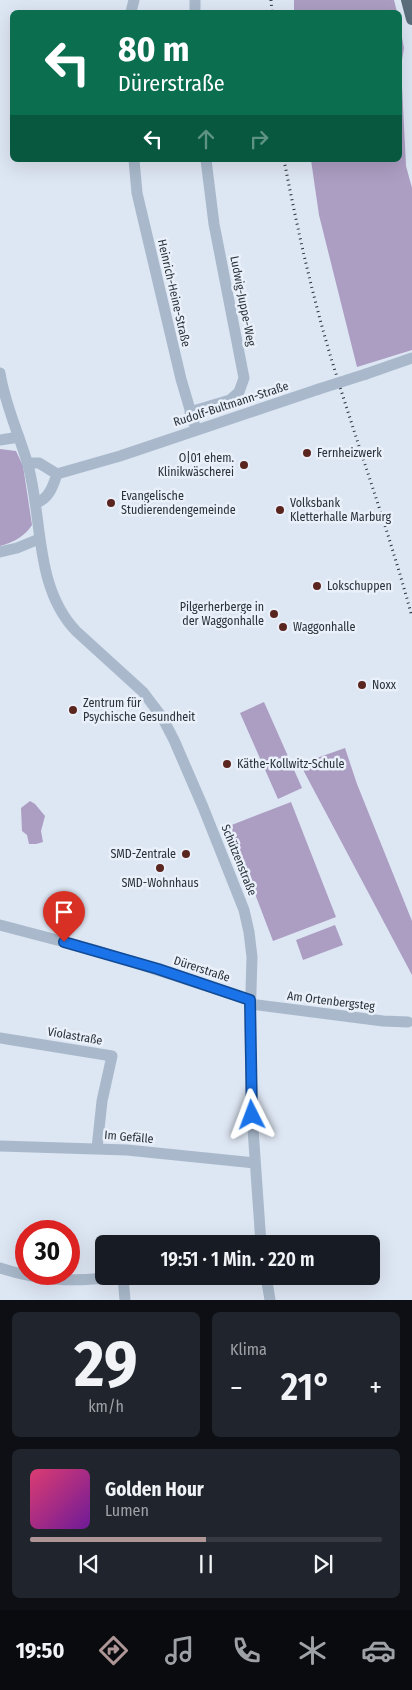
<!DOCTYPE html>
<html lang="de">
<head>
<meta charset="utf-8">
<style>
	body { margin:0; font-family:"Fira Sans Condensed",sans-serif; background:#20242c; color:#f1f3f6; height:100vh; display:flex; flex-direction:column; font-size:19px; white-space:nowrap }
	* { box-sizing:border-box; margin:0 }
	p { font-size:16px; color:#9ea1a6 }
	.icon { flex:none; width:28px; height:28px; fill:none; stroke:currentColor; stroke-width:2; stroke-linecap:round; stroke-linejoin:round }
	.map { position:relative; height:1300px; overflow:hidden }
	.drawer { display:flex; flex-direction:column; gap:12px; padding:12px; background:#0d0f14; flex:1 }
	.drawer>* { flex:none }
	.banner { position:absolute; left:10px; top:10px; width:392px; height:152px; border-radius:8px; box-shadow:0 5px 20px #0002; background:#0b6e4f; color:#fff; overflow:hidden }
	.speed { position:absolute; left:15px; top:1220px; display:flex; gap:10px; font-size:25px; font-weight:700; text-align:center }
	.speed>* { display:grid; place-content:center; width:65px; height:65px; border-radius:50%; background:#171b24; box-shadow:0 5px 20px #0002; line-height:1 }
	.speed .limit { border:8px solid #d22; background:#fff; color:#111 }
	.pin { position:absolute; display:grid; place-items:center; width:42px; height:42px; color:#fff; margin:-51px -21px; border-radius:50% 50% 50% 0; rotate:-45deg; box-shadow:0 0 5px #0007 }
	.pin .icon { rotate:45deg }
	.me { position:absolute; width:55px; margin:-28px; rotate:357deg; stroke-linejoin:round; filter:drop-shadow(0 0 4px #0008) }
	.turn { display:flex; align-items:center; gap:18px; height:105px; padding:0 25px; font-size:22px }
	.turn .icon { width:65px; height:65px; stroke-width:2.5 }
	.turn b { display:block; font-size:35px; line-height:42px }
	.lanes { display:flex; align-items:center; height:48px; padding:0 25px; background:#0003; justify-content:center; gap:25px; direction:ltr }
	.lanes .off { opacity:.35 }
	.big { font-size:38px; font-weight:600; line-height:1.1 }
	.drawer .card { flex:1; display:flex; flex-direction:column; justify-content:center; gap:8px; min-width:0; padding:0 18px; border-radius:8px; background:#20242c }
	.drawer .dial { align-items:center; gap:0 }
	.dial b { font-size:65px; line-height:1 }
	.song { display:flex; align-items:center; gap:15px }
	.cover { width:60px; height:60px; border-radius:8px; background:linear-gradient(135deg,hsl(340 70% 55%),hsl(280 70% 35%)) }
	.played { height:5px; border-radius:2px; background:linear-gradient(90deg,#ad9695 50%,#363941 50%) }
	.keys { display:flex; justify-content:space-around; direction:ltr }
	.heat { display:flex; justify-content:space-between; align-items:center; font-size:28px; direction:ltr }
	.drawer .tiles { flex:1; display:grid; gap:12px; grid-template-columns:1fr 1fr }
	.card:last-child { grid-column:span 2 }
	.trip { position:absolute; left:95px; top:1235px; width:285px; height:50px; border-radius:8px; background:#171b24; box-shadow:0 5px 20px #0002; font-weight:600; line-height:50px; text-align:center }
	.tabs { display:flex; height:80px; justify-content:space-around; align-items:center; background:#090b0e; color:#9ea1a6 }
	.tabs .icon { width:35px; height:35px }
	.tabs .current { color:#ad9695 }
	.tabs b { font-size:22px; color:#f1f3f6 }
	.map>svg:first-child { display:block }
	.green { fill:#ac9dc2 }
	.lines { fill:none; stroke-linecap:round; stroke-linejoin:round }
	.minor { stroke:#a9b9cb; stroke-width:11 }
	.major { stroke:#5a6d7a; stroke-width:12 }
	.rail { stroke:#293238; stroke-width:3; stroke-dasharray:1 4; stroke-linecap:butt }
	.minor-bridge { stroke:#a9b9cb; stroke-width:11 }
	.route-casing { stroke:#114b97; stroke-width:12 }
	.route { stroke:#1a73e8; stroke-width:9 }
	.poi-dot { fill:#5a251e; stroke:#eaf0fa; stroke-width:2 }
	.labels { text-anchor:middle; stroke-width:5; stroke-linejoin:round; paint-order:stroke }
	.street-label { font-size:12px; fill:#293238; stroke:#eaf0fa }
	.poi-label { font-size:12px; fill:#293238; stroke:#eaf0fa; text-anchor:start }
</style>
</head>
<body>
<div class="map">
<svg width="412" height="1300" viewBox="0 0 412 1300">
	<rect width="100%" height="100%" fill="#dde6f3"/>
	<path class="green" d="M294 0H394L397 12H294Z
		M400 27 404 48 401 66 406 166 412 188V350L357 367 319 215 311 160H400Z
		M0 449 16 451 23 466 32 525C24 537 14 542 0 546Z
		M264 702 302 788 278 799 240 713Z
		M345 748 357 784 412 921V975L300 764Z
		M30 801 35 804 45 816 41 831 43 842 36 844H29L27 835 22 831 21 808Z
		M291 802 336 917 273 941 229 826Z
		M335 925 343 945 303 960 296 940Z"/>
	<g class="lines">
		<path class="minor" d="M195 0V12
			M131 12 134 0
			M134 160 137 193 181 379 196 430
			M0 373C5 405 19 434 28 465 43 519 34 587 76 631L143 692 162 717 174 740 203 807 244 910 249 932 252 957 250 1024 251 1100 261 1244
			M366 374 412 358
			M190 412 230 400 239 392 244 378 214 224 206 160
			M0 440 19 437
			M27 463H39L57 474 120 456 319 389
			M36 503C49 499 53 486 57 474
			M0 552 17 548 39 539
			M0 925 95 950 250 1000
			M250 1004 383 1021 408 1022
			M0 1038 112 1056 102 1101 97 1148
			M0 1146 127 1150 255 1163
			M0 1268C47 1283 75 1281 123 1277L125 1300
			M266 1276 270 1300"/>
		<path class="major" d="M407 0 412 19"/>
		<path class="rail" d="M271 0 272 12
			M284 160C298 232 314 304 336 374 361 455 390 535 412 617"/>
		<path class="minor-bridge" d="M319 389 366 374"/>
	</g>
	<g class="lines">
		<defs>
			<path id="route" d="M64 942 158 969 250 1000 252 1115"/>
		</defs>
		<use href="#route" class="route-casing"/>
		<use href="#route" class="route"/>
	</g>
	<g class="poi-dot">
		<circle cx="307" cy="453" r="5"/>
		<circle cx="244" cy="465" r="5"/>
		<circle cx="111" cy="503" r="5"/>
		<circle cx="280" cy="510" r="5"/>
		<circle cx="317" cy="586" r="5"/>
		<circle cx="274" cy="614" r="5"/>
		<circle cx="283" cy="627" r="5"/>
		<circle cx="362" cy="685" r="5"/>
		<circle cx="73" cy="710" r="5"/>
		<circle cx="227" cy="764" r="5"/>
		<circle cx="186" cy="854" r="5"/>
		<circle cx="160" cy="868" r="5"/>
	</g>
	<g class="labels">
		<g class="street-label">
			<text transform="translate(174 293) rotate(77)" y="4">Heinrich-Heine-Straße</text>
			<text transform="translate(243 301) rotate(79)" y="4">Ludwig-Juppe-Weg</text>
			<text transform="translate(231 404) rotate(-18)" y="4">Rudolf-Bultmann-Straße</text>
			<text transform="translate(239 860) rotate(68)" y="4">Schützenstraße</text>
			<text transform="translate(202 969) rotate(18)" y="4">Dürerstraße</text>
			<text transform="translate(331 1001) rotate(7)" y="4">Am Ortenbergsteg</text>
			<text transform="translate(75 1036) rotate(10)" y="4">Violastraße</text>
			<text transform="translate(129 1137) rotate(5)" y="4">Im Gefälle</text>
		</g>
		<g class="poi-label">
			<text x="317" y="457">Fernheizwerk</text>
			<text x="234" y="462" text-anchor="end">O|01 ehem.<tspan x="234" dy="14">Klinikwäscherei</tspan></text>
			<text x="121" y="500">Evangelische<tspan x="121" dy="14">Studierendengemeinde</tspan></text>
			<text x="290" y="507">Volksbank<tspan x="290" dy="14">Kletterhalle Marburg</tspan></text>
			<text x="327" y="590">Lokschuppen</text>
			<text x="264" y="611" text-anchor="end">Pilgerherberge in<tspan x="264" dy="14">der Waggonhalle</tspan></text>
			<text x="293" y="631">Waggonhalle</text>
			<text x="372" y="689">Noxx</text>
			<text x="83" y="707">Zentrum für<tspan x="83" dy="14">Psychische Gesundheit</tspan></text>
			<text x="237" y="768">Käthe-Kollwitz-Schule</text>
			<text x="176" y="858" text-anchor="end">SMD-Zentrale</text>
			<text x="160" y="887" text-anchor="middle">SMD-Wohnhaus</text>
		</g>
	</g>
</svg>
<div class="speed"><div class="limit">30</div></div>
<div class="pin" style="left:64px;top:942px;background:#d93025"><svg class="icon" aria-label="arrive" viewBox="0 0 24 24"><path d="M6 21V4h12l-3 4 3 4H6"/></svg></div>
<svg class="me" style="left:252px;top:1115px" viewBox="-20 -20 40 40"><path d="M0-17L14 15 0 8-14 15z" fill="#1a73e8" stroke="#fff" stroke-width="4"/></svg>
<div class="trip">19:51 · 1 Min. · 220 m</div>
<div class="banner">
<div class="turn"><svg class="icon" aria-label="left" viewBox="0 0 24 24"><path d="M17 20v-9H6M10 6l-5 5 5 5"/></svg><div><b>80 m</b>Dürerstraße</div></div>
<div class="lanes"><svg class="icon" aria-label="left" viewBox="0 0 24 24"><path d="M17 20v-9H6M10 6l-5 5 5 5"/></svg><svg class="icon off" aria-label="ahead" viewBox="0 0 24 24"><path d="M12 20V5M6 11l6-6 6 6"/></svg><svg class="icon off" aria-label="right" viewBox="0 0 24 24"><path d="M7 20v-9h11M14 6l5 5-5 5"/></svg></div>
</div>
</div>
<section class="drawer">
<div class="tiles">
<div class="card dial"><b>29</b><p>km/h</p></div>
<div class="card"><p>Klima</p>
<div class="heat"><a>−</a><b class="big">21°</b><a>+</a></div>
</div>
<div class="card">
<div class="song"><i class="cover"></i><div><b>Golden Hour</b><p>Lumen</p></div></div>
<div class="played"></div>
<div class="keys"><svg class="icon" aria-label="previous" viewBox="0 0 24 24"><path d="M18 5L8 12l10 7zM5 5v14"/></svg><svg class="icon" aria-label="pause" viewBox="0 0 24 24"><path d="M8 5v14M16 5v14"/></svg><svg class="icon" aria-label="next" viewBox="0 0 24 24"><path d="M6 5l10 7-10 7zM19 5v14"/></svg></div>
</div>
</div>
</section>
<nav class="tabs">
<b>19:50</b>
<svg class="icon current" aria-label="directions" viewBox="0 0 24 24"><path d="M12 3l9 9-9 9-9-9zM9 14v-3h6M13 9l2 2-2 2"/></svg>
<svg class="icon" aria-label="music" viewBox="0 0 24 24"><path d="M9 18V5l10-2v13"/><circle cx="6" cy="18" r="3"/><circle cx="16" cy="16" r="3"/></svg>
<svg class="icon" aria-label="phone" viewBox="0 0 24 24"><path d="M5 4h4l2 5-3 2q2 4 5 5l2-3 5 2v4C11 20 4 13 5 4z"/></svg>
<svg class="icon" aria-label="climate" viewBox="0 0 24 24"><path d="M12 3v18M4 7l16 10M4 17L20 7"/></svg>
<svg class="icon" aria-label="car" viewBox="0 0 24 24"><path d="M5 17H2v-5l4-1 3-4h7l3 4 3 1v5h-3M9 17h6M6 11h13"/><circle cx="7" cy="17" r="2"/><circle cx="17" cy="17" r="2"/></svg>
</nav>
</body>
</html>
